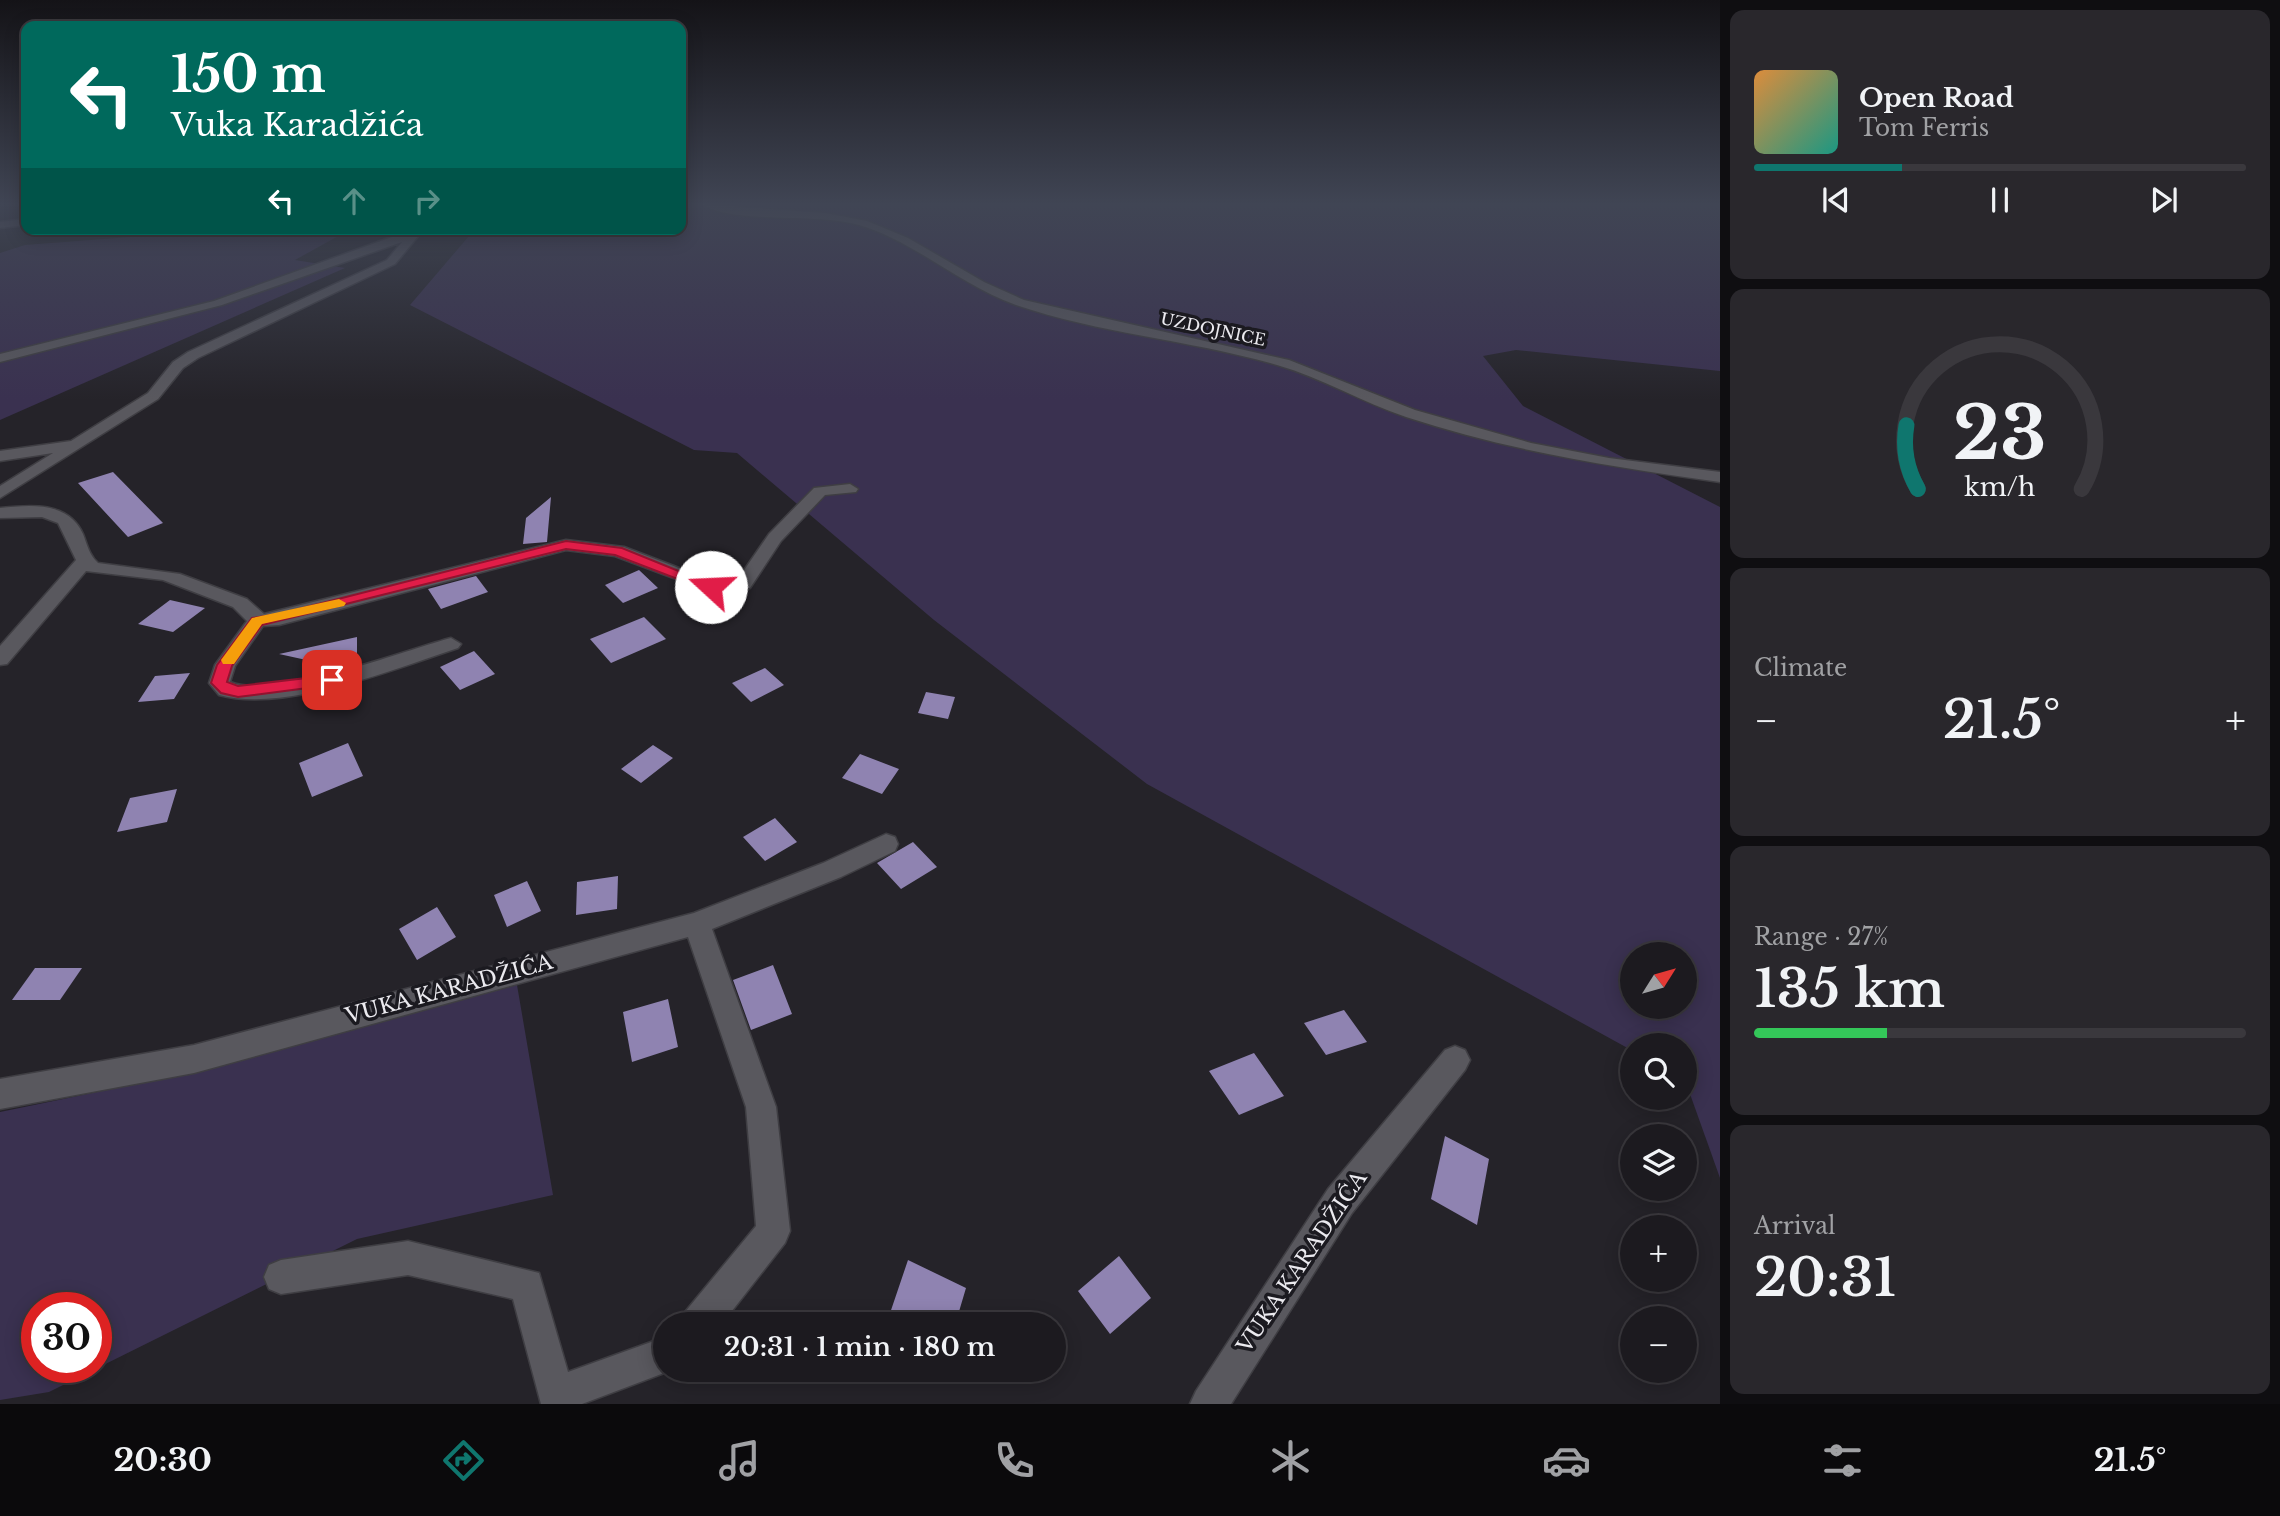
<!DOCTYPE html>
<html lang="en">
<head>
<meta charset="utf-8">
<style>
	body { margin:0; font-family:"Libre Baskerville",serif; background:#29272c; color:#f1f3f6; height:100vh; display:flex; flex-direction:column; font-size:26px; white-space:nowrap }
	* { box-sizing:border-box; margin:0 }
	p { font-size:23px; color:#a0a1a4 }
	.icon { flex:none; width:38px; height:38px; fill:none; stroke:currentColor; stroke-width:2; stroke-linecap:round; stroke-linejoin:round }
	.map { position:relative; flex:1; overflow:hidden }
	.details { display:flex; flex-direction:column; gap:10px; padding:10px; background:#0f0e11; width:560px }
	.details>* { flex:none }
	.hud { position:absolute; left:21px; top:21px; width:665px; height:214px; border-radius:14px; box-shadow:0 4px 18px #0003,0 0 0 2px #3a383d; background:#00695c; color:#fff; overflow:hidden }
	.needle { width:46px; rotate:53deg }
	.buttons { position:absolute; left:1620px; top:942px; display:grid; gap:14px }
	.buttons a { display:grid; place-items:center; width:77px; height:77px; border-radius:50%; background:#1c1a1f; box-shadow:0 4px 18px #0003,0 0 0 2px #3a383d; font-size:35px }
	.speed { position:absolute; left:21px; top:1292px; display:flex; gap:14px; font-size:35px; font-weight:700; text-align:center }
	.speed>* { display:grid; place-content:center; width:91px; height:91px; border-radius:50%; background:#1c1a1f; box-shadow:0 4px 18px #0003,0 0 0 2px #3a383d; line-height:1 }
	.speed .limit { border:10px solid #d22; background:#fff; color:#111 }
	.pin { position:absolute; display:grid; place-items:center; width:60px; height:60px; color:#fff; margin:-30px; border-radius:14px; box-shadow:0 4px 10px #0006 }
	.me { position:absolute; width:77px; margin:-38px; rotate:290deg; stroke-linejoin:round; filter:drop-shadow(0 0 5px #0008) }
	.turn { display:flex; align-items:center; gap:24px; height:147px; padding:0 35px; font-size:32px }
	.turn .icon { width:91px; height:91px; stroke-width:2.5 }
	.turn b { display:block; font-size:49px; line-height:60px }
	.lanes { display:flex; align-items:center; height:66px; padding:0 35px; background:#0003; justify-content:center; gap:35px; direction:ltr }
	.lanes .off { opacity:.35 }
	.big { font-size:52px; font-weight:600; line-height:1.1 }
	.details .widget { flex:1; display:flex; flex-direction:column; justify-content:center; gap:10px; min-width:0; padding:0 24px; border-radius:14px; background:#29272c }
	.details .dial { align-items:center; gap:0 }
	.dial svg { height:182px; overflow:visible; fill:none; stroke:#3a383d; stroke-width:7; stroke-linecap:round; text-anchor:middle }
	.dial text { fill:#f1f3f6; stroke:none }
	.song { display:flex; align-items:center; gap:21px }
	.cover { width:84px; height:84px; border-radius:10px; background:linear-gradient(135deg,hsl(30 70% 55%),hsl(170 70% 35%)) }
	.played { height:7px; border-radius:4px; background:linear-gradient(90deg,#0f766e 30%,#3a383d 30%) }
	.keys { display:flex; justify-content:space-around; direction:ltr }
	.heat { display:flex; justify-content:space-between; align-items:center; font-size:38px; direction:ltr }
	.charge { height:10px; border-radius:5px; background:linear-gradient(90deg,#34c759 27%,#3a383d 0) }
	.trip { position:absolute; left:653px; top:1312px; width:413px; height:70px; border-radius:35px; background:#1c1a1f; box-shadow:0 4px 18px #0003,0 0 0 2px #3a383d; font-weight:600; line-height:70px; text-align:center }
	.dock { display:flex; height:112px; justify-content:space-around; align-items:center; background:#0b0a0c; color:#a0a1a4 }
	.dock .icon { width:49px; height:49px }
	.dock .active { color:#0f766e }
	.dock b { font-size:32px; color:#f1f3f6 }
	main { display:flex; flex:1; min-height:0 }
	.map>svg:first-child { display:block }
	.green { fill:#3a3150; fill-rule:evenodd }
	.building { fill:#8f83b1 }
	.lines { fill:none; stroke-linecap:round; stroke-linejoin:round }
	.minor-casing { stroke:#3f3e43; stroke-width:3 }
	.minor { fill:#59585e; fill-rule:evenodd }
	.route { fill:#e11d48; stroke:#92132f; stroke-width:2 }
	.slow { fill:#f59e0b }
	.labels { text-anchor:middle; stroke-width:7; stroke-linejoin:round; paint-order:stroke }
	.far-street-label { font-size:16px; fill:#ebeaef; stroke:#1b1a20 }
	.near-street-label { font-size:21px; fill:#ebeaef; stroke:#1b1a20 }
</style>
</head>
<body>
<main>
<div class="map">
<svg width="1720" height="1404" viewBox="0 0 1720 1404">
	<rect width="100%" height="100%" fill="#252329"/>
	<path class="green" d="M681 204H1720V371L1516 350 1483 356 1523 406 1720 507V1178L1685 1080V1045H1633V1051L1147 784 934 620 737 453 694 450 410 305 475 229H681ZM1633 954H1685V1006H1633Z
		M235 229H351L295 260 345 268 0 420V253L25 245Z
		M517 985 553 1195 357 1239 49 1392 0 1400V1112L194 1072ZM37 1307H96V1367H37Z"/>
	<path class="building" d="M113 472 163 523 128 537 78 483Z
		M551 497 547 542 523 544 526 518Z
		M639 570 658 588 623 603 605 585Z
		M476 576 488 592 441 609 428 589Z
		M170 600 205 608 173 632 138 624Z
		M644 617 666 639 611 663 590 639Z
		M357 637V660L320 669V663L279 654Z
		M474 651 495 674 460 690 440 667Z
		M765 668 784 685 751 702 732 683Z
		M190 673 174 699 138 702 155 676Z
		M926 692 955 697 948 719 918 713Z
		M348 743 363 776 312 797 299 763Z
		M653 745 673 758 641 783 621 769Z
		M860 754 899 769 882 794 842 778Z
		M177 789 167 822 117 832 130 798Z
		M775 818 797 842 765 861 743 837Z
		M913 842 937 867 901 889 877 863Z
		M618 876 617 909 576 915 577 882Z
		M527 881 541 911 507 927 494 895Z
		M437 907 456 937 417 960 399 929Z
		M773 965 792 1014 751 1030 733 980Z
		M35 968H82L60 1000H12Z
		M668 999 678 1047 632 1062 623 1012Z
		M1344 1010 1367 1042 1326 1055 1304 1023Z
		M1254 1053 1284 1096 1239 1115 1209 1071Z
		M1445 1136 1489 1159 1477 1225 1431 1199Z
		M1119 1256 1151 1298 1110 1334 1078 1291Z
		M908 1260 966 1288 955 1325H886Z"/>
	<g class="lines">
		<defs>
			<path id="minor" d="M701 204 825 213 867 221 908 238 984 282 1024 300 1289 360 1415 410 1531 443 1609 458 1720 472V482C1613 467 1509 451 1406 417 1362 402 1322 378 1277 365 1191 340 1101 334 1016 305 960 285 916 242 859 225 816 212 735 225 701 204Z
				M26 219V225L0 228V222Z
				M414 229H424L395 264 198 358 183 368 158 399 0 498V486L53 453 0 461V451L71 441 148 393 173 362 188 352 387 260 402 242 222 305 0 362V354L214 301Z
				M850 484 858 489 856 492 825 495 781 541 750 588 711 592 615 556 566 550 279 625 263 626 235 666 230 682C274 701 402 651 451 638L461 644 458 648C394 669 285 713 219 695L209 683 215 665 247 621 233 607 163 580 86 571 7 664 0 665V646L76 560 58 523 42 517 0 518V508C30 505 68 501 83 534 87 544 89 555 98 563L180 574 247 599 264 614 566 540 624 547 713 581 738 579 769 534 814 488Z
				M886 834 895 837 898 844 895 851 841 877 712 929 776 1107 790 1231 785 1243 721 1325H680L685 1312 756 1226 746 1107 688 937 194 1073 0 1109V1079L194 1045 694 913 823 863Z
				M1455 1046 1465 1050 1470 1060 1465 1070 1352 1213 1231 1404H1190L1196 1391 1328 1189 1445 1050Z
				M408 1241 539 1273 568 1372 665 1337V1370H672L582 1404H541L513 1299 408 1275 281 1294 269 1289 264 1277 269 1265 281 1260Z"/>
		</defs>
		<use href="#minor" class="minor-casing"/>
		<use href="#minor" class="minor"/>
	</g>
	<linearGradient id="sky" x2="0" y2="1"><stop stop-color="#141317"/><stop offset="0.51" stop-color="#404554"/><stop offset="1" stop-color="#404554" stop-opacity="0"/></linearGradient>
	<rect width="1720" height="400" fill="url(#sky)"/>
	<path class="route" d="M566 541 622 548 718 587 706 590 615 555 566 549 262 625 232 666 227 682 238 686 332 675 338 677V684L238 697 221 693 211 683 217 665 252 618 279 614Z"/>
	<path class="slow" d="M339 599 346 603 344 606 262 624 234 664H223L221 660 252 618Z"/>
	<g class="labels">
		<g class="far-street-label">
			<text transform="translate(1213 329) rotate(12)" y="6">UZDOJNICE</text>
		</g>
		<g class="near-street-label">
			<text transform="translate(449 989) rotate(-15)" y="7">VUKA KARADŽIĆA</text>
			<text transform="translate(1302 1262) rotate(-56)" y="7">VUKA KARADŽIĆA</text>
		</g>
	</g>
</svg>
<div class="buttons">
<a><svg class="needle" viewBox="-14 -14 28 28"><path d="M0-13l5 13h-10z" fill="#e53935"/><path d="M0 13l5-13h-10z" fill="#a0a1a4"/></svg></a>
<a><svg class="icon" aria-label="search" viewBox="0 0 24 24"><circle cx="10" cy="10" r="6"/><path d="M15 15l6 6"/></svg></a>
<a><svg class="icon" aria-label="layers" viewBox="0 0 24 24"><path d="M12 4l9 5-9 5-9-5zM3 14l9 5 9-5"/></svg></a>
<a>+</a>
<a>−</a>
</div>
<div class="speed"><div class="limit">30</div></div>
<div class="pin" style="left:332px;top:680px;background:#d93025"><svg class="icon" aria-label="arrive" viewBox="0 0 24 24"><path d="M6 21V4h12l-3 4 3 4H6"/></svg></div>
<svg class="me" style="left:711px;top:587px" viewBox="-20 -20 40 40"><circle r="19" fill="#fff"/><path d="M0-13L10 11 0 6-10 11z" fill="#e11d48"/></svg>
<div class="trip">20:31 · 1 min · 180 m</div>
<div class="hud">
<div class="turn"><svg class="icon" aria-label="left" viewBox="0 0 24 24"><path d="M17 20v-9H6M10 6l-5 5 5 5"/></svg><div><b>150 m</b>Vuka Karadžića</div></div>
<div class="lanes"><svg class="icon" aria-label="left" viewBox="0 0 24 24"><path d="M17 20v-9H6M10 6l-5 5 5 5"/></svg><svg class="icon off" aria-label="ahead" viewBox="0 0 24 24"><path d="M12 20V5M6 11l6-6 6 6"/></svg><svg class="icon off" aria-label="right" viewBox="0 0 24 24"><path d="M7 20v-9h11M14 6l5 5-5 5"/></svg></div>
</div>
</div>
<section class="details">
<div class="widget">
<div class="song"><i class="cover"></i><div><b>Open Road</b><p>Tom Ferris</p></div></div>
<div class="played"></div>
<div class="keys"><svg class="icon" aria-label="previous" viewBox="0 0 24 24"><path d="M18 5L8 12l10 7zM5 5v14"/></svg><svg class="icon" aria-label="pause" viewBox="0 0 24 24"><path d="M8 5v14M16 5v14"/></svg><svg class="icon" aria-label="next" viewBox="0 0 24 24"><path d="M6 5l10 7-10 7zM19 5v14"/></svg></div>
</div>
<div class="widget dial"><svg viewBox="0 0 100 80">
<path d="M14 69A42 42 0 1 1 86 69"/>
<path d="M14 69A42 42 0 0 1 9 41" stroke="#0f766e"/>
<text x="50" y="56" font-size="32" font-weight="700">23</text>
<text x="50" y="72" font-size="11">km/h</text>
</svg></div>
<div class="widget"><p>Climate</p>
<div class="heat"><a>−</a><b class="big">21.5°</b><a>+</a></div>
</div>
<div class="widget"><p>Range · 27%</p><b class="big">135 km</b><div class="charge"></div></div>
<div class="widget"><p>Arrival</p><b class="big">20:31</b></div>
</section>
</main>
<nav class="dock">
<b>20:30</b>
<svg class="icon active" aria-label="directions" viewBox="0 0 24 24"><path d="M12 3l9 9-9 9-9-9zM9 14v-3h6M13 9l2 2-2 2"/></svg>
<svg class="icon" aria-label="music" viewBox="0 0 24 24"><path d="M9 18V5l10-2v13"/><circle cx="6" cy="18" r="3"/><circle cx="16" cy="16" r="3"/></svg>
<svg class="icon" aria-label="phone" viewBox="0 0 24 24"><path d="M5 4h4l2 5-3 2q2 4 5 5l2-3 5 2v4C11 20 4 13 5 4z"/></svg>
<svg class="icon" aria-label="climate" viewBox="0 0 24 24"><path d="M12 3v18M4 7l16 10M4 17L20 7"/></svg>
<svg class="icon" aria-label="car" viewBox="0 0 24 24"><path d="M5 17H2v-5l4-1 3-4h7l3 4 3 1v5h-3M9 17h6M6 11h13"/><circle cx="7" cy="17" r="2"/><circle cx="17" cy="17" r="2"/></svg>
<svg class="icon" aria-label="filters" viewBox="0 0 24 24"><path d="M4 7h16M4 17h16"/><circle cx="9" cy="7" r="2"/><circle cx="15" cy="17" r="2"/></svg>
<b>21.5°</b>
</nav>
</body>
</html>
